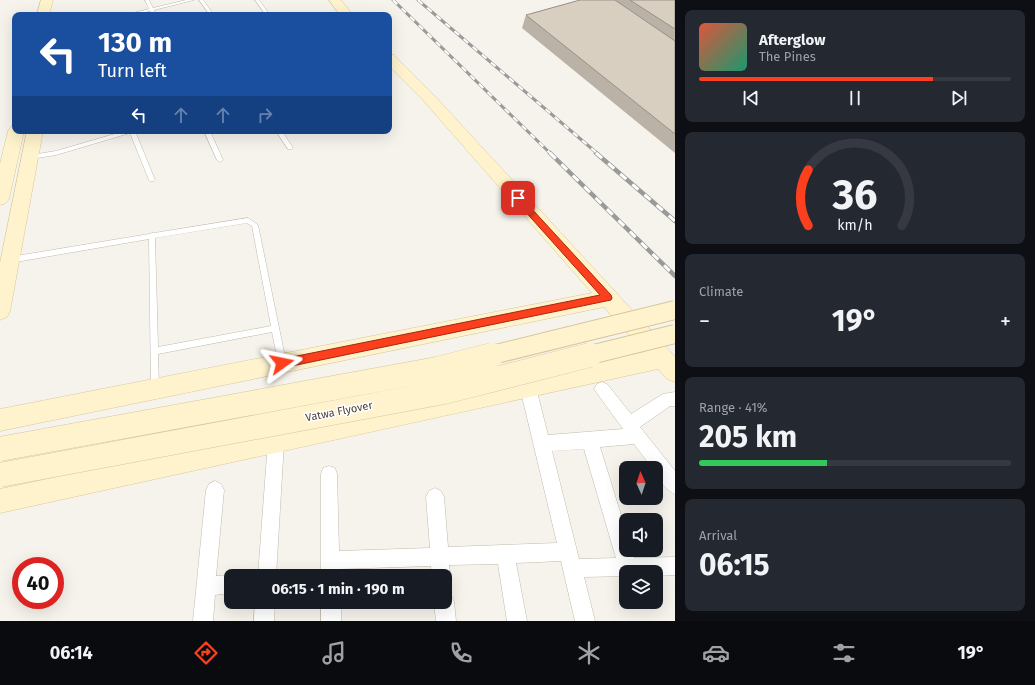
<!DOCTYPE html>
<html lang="en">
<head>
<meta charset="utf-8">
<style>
	body { margin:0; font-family:"Fira Sans",sans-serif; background:#242831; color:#f1f3f6; height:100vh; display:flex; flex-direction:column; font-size:15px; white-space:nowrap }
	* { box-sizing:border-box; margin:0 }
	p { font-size:13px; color:#9ea1a6 }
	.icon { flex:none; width:22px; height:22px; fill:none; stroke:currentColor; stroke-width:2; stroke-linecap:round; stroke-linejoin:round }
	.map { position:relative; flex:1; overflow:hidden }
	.panel { display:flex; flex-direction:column; gap:10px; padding:10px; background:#0d0f14; width:360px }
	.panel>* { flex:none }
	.banner { position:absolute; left:12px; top:12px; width:380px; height:122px; border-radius:8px; box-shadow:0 4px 16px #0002; background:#1a4fa0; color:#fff; overflow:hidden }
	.needle { width:26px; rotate:357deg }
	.tools { position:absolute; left:619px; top:461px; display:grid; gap:8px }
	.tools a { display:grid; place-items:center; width:44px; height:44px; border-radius:8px; background:#171b24; box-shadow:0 4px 16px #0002; font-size:20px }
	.speed { position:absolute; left:12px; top:557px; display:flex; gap:8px; font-size:20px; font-weight:700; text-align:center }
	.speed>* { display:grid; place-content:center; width:52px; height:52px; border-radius:50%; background:#171b24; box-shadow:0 4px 16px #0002; line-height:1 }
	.speed .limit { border:6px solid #d22; background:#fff; color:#111 }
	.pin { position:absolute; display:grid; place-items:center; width:34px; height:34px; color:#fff; margin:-17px; border-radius:8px; box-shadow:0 2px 6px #0006 }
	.me { position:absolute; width:44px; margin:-22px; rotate:78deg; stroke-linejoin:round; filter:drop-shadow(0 0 3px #0008) }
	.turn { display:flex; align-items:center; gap:14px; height:84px; padding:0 20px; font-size:18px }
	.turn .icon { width:52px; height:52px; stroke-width:2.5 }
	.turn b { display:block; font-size:28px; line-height:34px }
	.lanes { display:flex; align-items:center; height:38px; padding:0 20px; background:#0003; justify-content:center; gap:20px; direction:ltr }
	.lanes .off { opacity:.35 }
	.big { font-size:30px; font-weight:700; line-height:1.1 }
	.panel .card { flex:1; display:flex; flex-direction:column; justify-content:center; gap:6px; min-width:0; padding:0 14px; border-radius:8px; background:#242831 }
	.panel .dial { align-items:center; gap:0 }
	.dial svg { height:104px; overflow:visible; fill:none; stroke:#363941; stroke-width:7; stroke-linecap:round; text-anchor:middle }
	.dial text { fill:#f1f3f6; stroke:none }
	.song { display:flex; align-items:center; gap:12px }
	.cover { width:48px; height:48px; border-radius:6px; background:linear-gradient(135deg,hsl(10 70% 55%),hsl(160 70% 35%)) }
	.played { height:4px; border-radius:2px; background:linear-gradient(90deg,#fc3f1d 75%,#363941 75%) }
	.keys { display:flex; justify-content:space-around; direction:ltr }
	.heat { display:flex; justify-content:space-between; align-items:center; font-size:22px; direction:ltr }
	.charge { height:6px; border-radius:3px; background:linear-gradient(90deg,#34c759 41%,#363941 0) }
	.trip { position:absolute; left:224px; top:569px; width:228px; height:40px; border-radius:8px; background:#171b24; box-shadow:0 4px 16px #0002; font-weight:700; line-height:40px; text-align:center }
	.dock { display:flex; height:64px; justify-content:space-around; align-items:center; background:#090b0e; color:#9ea1a6 }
	.dock .icon { width:28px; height:28px }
	.dock .on { color:#fc3f1d }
	.dock b { font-size:18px; color:#f1f3f6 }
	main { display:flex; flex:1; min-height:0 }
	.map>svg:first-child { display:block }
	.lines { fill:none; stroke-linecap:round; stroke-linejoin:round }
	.lane-casing { stroke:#c2bbae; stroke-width:1 }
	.street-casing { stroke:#c2bbae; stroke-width:1 }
	.secondary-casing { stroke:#d6c79b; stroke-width:1 }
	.lane { fill:#fff; fill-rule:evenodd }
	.street { fill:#fff; fill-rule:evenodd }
	.secondary { fill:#fff3cd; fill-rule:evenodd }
	.rail-far1-casing { stroke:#9a9a9a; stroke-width:3 }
	.rail-casing { stroke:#9a9a9a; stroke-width:4.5 }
	.rail-far1 { stroke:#fff; stroke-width:2; stroke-dasharray:6; stroke-linecap:butt }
	.rail { stroke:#fff; stroke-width:3; stroke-dasharray:8; stroke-linecap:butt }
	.secondary-bridge-far1-casing { stroke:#d6c79b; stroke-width:20; stroke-linecap:butt }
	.secondary-bridge-casing { stroke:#d6c79b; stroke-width:25; stroke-linecap:butt }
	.secondary-bridge-far1 { stroke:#fff3cd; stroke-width:18 }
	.secondary-bridge { stroke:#fff3cd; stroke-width:24 }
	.wall { fill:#bab2a6 }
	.building { fill:#d8cfc1; stroke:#979187 }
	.route { fill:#fc3f1d; stroke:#a42913 }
	.labels { text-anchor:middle; stroke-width:3; stroke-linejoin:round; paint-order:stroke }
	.street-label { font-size:11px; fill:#4b4439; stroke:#fff }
</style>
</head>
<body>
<main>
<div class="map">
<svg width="675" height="621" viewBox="0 0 675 621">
	<rect width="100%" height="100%" fill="#f6f3ec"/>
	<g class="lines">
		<defs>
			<path id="lane" d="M145 0H149L153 8 186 0H194L154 10 156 15H152L150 11 133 15H125L149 9Z
				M199 0H203L214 15H210Z
				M255 0H259L270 15H266Z
				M125 131H135L155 180 154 181H150L149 180 130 133 56 155 31 159 28 157 31 155 56 151Z
				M204 131H210L223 160 222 161 220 162 217 160Z
				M276 131H282L293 148 292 149H288Z
				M248 218 258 225 286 362 285 364 282 365 279 364 278 362 272 332 158 354 159 387 158 390 155 391 152 390 151 387 149 239 10 263 7 260 10 257 149 234 152 233H154ZM247 223 252 226 271 326 158 347 155 238Z"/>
			<path id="street" d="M528 381 533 383 536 388 548 435 623 429 594 389 597 384 602 382 607 384 631 414 663 394 675 392V406H670L640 427 675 471V494C666 490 656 478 656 468H652L634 444 600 447 626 531V550H632L634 558 675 557V575L656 576V572H626V576L584 577 595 621H575L561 561 516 563 527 621H507L498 564 449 565 450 576 448 583 445 584V576H432L431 566 339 569V576H321V474L323 468 329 466 335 468 337 474 339 551 430 548 426 497 429 491 435 488 441 491 444 497 448 547 557 543 520 388 523 383ZM584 449 616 558 579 559 552 451Z
				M276 434 282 436 284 442 276 576H258L268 442 270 436Z
				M215 481 221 484 224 490 216 576 231 575 234 576H231V593L215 595 213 621H193L206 490 209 484Z
				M445 593 451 595 454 602 456 621H436L434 602H445Z
				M255 602H275L274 621H254Z
				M321 602H341V621H321Z"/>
			<path id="secondary" d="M41 0H53L49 15H37Z
				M329 0H341L353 15H340Z
				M389 54 394 55 432 93 670 351 675 357V382L667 379 658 369 0 513V489L644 352 604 307 0 431V409L592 293 422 99 389 66Z
				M15 126V131H24L9 199 6 203 0 205V164L8 131 11 127Z
				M27 131H43L10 311 7 317 0 320V263Z"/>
		</defs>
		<use href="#lane" class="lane-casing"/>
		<use href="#street" class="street-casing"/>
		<use href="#secondary" class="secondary-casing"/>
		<use href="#lane" class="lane"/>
		<use href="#street" class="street"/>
		<use href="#secondary" class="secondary"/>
		<defs>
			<path id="rail-far1" d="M393 0 551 154
				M418 0 598 154"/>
			<path id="rail" d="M550 153 675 276
				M596 153 675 221"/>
		</defs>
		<use href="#rail-far1" class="rail-far1-casing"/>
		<use href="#rail" class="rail-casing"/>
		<use href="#rail-far1" class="rail-far1"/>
		<use href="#rail" class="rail"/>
		<defs>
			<path id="secondary-bridge-far1" d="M488 356 675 310
				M586 356 675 334"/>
			<path id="secondary-bridge" d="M0 449 437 369 492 355
				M0 475 444 392 590 355"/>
		</defs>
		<use href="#secondary-bridge-far1" class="secondary-bridge-far1-casing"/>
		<use href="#secondary-bridge" class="secondary-bridge-casing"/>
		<use href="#secondary-bridge-far1" class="secondary-bridge-far1"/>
		<use href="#secondary-bridge" class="secondary-bridge"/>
	</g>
	<path class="wall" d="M580 0H675V153L522 28 526 15Z"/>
	<path class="building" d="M580 0H615L675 41V134L526 15Z
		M630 0H675V29Z"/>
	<path class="route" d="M518 195 520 196 611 295 612 298 611 300 282 368 278 366 277 363 278 360 282 359 600 295 515 200V196Z"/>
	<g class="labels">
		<g class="street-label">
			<text transform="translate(339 411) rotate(-11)" y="4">Vatwa Flyover</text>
		</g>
	</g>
</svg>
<div class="tools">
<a><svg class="needle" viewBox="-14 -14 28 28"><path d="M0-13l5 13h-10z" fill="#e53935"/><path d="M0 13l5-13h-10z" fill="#9ea1a6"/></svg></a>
<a><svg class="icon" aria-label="sound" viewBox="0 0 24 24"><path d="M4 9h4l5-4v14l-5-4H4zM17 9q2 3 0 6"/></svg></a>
<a><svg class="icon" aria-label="layers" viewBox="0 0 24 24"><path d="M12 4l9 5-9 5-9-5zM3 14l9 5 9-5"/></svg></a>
</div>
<div class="speed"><div class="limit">40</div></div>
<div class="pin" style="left:518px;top:198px;background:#d93025"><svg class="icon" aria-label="arrive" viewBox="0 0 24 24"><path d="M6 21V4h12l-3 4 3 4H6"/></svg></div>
<svg class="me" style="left:282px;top:363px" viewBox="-20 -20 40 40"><path d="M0-17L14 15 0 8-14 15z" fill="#fc3f1d" stroke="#fff" stroke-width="4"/></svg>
<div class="trip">06:15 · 1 min · 190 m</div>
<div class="banner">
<div class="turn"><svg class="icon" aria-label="left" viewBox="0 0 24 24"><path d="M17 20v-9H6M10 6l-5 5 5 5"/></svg><div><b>130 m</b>Turn left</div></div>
<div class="lanes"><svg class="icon" aria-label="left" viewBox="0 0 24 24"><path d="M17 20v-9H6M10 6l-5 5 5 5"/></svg><svg class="icon off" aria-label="ahead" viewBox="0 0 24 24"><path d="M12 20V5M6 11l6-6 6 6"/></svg><svg class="icon off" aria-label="ahead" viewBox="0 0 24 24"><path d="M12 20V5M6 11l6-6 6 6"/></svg><svg class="icon off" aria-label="right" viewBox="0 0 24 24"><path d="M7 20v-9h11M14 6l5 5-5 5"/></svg></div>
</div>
</div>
<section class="panel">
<div class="card">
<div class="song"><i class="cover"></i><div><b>Afterglow</b><p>The Pines</p></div></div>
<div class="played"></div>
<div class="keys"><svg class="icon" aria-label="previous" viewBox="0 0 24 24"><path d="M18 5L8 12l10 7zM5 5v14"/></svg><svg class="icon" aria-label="pause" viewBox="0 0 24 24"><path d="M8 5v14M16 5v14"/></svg><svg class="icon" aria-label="next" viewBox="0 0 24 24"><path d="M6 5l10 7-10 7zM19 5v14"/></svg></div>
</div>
<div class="card dial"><svg viewBox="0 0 100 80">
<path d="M14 69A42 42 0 1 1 86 69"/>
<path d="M14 69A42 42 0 0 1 14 26" stroke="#fc3f1d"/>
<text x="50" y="56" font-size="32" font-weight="700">36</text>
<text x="50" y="72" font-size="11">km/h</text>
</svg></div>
<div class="card"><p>Climate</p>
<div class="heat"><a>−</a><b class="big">19°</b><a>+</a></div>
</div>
<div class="card"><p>Range · 41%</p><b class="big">205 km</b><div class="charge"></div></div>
<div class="card"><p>Arrival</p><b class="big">06:15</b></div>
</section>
</main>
<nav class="dock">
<b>06:14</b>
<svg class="icon on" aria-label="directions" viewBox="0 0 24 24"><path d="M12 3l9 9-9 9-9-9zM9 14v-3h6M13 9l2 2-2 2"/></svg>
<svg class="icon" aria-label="music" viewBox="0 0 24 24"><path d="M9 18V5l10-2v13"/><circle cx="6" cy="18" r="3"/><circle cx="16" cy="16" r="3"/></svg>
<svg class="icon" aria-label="phone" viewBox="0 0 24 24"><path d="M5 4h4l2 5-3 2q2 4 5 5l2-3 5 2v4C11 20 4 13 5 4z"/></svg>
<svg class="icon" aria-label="climate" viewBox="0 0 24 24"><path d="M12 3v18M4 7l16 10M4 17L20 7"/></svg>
<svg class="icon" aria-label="car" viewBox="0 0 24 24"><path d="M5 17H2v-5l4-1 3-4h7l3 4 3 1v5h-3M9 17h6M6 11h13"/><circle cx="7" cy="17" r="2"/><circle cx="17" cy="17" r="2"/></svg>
<svg class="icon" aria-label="filters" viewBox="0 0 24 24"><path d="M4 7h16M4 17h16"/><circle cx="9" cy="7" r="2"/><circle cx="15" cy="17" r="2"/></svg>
<b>19°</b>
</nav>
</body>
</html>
